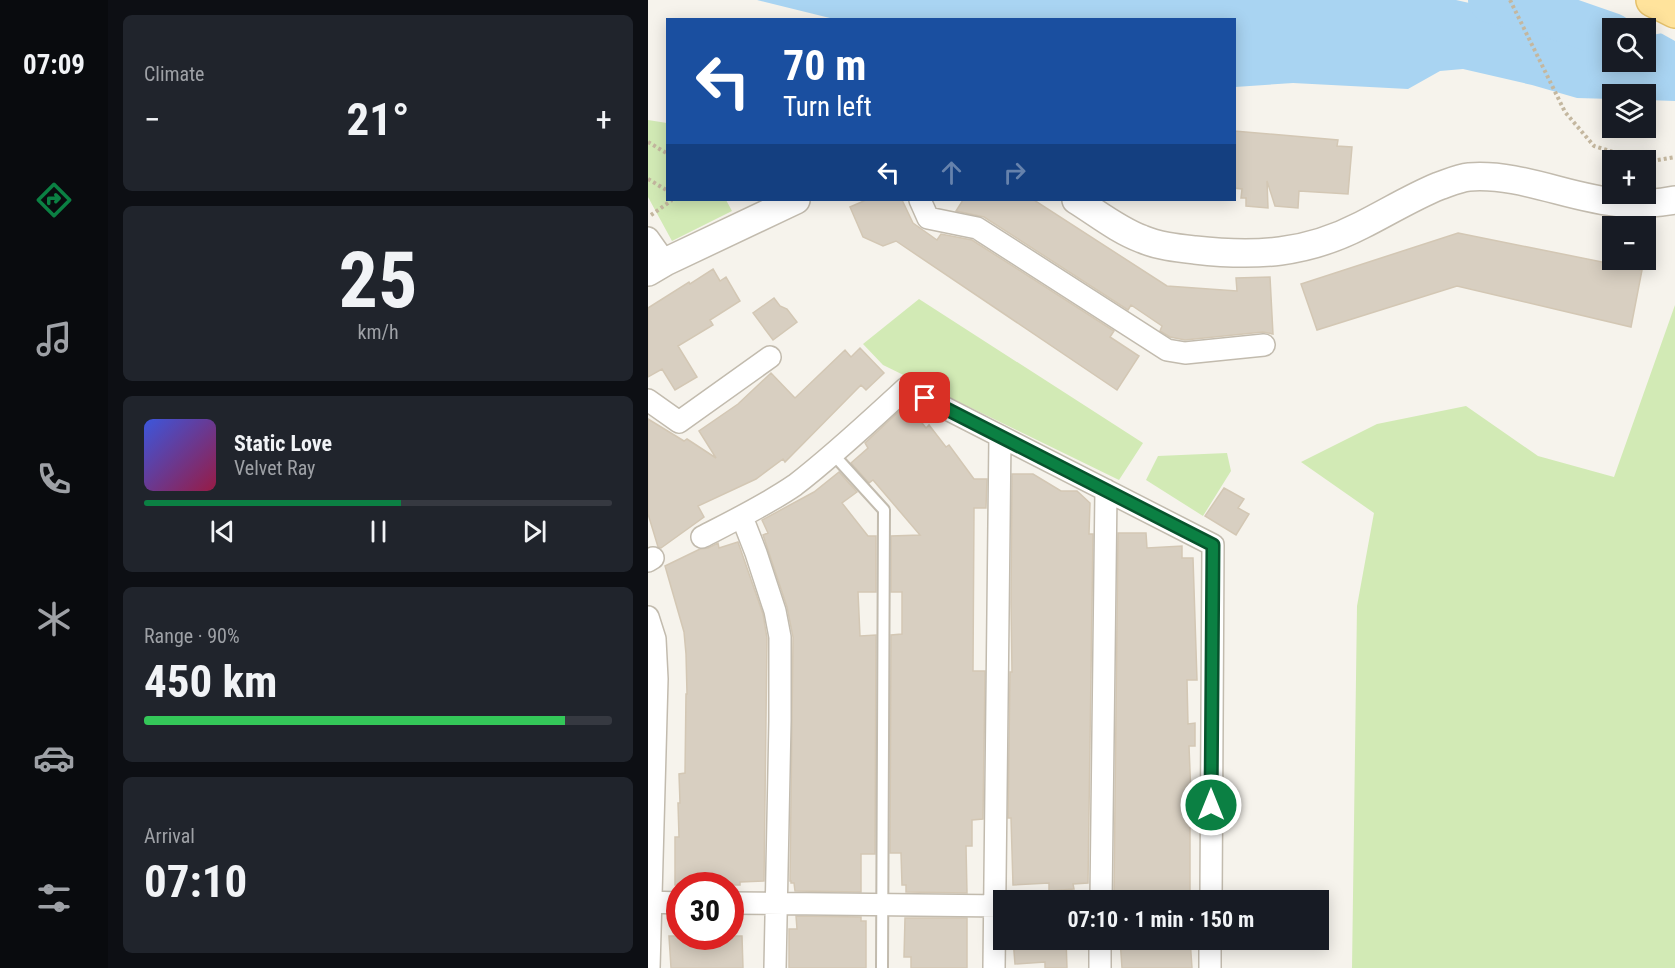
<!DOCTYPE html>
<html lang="en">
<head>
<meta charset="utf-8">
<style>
	body { margin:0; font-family:"Roboto Condensed",sans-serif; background:#20242c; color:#f1f3f6; height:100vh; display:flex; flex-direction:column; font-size:22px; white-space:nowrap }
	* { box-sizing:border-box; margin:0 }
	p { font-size:20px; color:#9ea1a6 }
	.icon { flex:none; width:33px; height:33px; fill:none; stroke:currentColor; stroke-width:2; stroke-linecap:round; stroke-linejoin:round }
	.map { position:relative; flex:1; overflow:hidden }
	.sheet { display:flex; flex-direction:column; gap:15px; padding:15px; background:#0d0f14; width:540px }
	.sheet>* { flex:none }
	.guide { position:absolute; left:18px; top:18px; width:570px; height:183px; border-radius:0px; box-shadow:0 3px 15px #0003; background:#1a4fa0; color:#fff; overflow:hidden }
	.controls { position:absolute; left:954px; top:18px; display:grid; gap:12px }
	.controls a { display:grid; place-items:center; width:54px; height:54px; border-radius:0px; background:#171b24; box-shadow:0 3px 15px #0003; font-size:30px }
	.speed { position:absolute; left:18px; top:872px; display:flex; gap:12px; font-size:30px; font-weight:700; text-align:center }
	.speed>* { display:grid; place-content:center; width:78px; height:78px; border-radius:50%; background:#171b24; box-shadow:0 3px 15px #0003; line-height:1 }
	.speed .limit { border:9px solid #d22; background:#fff; color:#111 }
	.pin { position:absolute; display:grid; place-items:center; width:51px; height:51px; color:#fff; margin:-26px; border-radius:12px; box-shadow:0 3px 9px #0006 }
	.me { position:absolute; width:66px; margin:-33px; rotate:0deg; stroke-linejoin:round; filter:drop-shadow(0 0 4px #0008) }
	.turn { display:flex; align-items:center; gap:21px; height:126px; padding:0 18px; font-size:27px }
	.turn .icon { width:78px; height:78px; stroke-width:2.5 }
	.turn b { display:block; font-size:42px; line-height:51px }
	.lanes { display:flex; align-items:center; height:57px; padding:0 18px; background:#0003; justify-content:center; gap:30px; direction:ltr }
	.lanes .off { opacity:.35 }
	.big { font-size:45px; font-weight:700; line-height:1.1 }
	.sheet .tile { flex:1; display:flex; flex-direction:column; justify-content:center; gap:9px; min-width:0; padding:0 21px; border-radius:9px; background:#20242c }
	.sheet .dial { align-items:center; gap:0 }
	.dial b { font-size:78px; line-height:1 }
	.song { display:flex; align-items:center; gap:18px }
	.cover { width:72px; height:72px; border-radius:9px; background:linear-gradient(135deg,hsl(230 70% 55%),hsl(340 70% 35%)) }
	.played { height:6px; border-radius:3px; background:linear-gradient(90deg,#0b8043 55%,#363941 55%) }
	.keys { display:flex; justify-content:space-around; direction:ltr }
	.heat { display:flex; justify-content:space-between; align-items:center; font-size:33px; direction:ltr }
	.charge { height:9px; border-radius:4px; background:linear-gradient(90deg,#34c759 90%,#363941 0) }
	.trip { position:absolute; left:345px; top:890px; width:336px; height:60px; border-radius:0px; background:#171b24; box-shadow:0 3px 15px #0003; font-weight:700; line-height:60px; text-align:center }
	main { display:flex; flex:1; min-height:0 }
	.tab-bar { display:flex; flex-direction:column; width:108px; justify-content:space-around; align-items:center; background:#090b0e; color:#9ea1a6 }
	.tab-bar .icon { width:42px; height:42px }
	.tab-bar .on { color:#0b8043 }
	.tab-bar b { font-size:27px; color:#f1f3f6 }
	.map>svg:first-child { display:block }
	.green { fill:#d2eab5 }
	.water { fill:#a9d4f2 }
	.pier { fill:#f6f3ec }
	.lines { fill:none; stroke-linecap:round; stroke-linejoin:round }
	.river { stroke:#a9d4f2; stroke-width:46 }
	.building { fill:#d8cfc1; stroke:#d3c7b4; stroke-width:1.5 }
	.service-casing { stroke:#c2bbae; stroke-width:14 }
	.minor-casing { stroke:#c2bbae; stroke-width:24 }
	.tertiary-casing { stroke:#c2bbae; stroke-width:30 }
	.primary-casing { stroke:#e6c16a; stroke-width:36 }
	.path { stroke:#c4b79f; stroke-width:4; stroke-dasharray:3 3; stroke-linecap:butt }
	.service { stroke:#fff; stroke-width:10 }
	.minor { stroke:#fff; stroke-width:21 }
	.tertiary { stroke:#fff; stroke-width:27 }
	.primary { stroke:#ffe39c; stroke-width:33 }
	.route-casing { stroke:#07532c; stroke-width:15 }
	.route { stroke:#0b8043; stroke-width:10 }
</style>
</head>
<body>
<main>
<nav class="tab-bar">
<b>07:09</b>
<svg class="icon on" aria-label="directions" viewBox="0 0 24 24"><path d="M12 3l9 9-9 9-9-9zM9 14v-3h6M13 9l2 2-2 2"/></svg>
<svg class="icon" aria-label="music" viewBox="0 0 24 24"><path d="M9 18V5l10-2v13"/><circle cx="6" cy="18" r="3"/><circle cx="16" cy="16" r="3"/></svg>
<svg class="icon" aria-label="phone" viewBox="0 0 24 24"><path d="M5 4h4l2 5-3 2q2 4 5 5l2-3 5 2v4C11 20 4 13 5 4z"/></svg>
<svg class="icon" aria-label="climate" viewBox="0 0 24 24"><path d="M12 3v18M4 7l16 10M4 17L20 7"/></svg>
<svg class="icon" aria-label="car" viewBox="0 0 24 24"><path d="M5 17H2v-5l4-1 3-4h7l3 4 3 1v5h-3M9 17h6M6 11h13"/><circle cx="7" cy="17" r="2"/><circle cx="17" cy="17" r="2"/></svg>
<svg class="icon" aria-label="filters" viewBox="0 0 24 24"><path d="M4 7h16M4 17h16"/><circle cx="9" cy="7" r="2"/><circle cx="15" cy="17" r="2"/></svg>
</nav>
<section class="sheet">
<div class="tile"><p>Climate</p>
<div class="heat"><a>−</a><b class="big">21°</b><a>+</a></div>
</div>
<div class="tile dial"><b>25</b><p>km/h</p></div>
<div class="tile">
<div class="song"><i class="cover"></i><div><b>Static Love</b><p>Velvet Ray</p></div></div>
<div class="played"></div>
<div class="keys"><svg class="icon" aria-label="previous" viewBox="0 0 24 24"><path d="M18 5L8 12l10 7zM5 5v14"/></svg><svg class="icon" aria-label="pause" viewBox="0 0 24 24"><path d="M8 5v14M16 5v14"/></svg><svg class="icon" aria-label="next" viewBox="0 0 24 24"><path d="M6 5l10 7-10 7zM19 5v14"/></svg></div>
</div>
<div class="tile"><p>Range · 90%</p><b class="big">450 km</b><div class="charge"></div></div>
<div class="tile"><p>Arrival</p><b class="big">07:10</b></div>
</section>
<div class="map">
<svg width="1027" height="968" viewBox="0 0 1027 968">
	<rect width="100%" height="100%" fill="#f6f3ec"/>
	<path class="green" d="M0 120 19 123 20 200H78L84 211 24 241 0 197Z
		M271 299 495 443 471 480 235 365 215 344Z
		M1027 305V968H704L709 606 726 513 653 462 729 424 818 406 890 456 966 477Z
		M579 453 583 471 555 516 498 480 510 456Z"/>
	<path class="water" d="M109 0H808L848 9 932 34 964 38V62H998V36L1015 33 1027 25V101L998 100V94H964V99L929 98 884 85 815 69 792 71 760 89 645 83 587 87 586 20H190Z"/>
	<path class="pier" d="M1027 22V41L1009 31 1014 30Z"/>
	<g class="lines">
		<path class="river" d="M843 0 898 13 964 36"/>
	</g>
	<path class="building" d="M586 131 690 140 689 146 704 147 700 194 651 191 650 208 627 206 619 181 620 208 598 206V198H593L594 189 586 188Z
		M218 200H254L265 223 289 240 293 234 324 240 466 331 462 337 491 356 469 390 248 241 235 246 215 237 202 207Z
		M315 200H386L519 286 589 291 588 278 622 277 625 334 615 332 537 340 522 337 512 331 514 326 483 305 480 310 336 217 308 211Z
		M810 233 994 270 983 327 809 286 669 330 653 284Z
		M65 269 72 281 78 277 92 301 62 320 65 325 30 346 49 377 27 390 14 369 0 377V308L41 282 42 284Z
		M126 298 132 306 139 309 149 322 125 340 105 313Z
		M212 348 236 373 218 390 213 385 137 462 135 459 108 479 50 506 56 517 13 548 10 547 0 514V419L36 441 39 439 68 458 51 431 90 404 123 373 147 398 197 350 203 357Z
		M259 404 278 428 281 425 298 447 301 445 326 479H339L338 508H326L325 671H337L335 819 324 820V846H318L319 893 258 892V885H254L253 853H242L243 635 254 634V592H243V536L272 535 225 480 221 483 203 463 220 448 217 443Z
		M191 472 209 492 194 503 220 536H228V592H210L212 636 228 635 227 854H213V892L147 891 146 883H143V881H142L145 637 139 607 115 535 120 533 114 520 166 492Z
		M364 474H385L413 491H429L442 503 441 534H445L440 883 425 884 426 889 401 891V883L365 885 363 818H360L362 672H364L363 603Z
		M576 488 596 499 590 508 601 514 588 535 557 516Z
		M470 533H498L499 548 534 546V558H545L549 680H539L540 724 547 723V746H541L543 796 545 795 546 818H542V893L466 892Z
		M90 542 115 614 119 638 116 881 92 882V885H27V837H31L30 803H32L31 774 37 773 38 694H39L38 654 36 632 17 566 52 549 60 548 70 543 71 548Z
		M148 916 213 917V921H218V968H141V929H149Z
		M257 918H319V968H263V957H256Z
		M21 936H94L95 968H23Z
		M365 939H418L419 968H397V962L367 964Z
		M472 939H542L544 968H474Z"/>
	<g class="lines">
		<defs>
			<path id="service" d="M185 454 236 510 234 968"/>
			<path id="minor" d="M272 200 280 218 329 228 519 350 537 353 616 345
				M0 238 17 262
				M0 400 31 422 122 357
				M94 517 108 553 127 611 132 637V721L127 968
				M54 537C85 521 118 505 147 485 186 455 222 421 258 388L565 545 563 900
				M0 561 5 558
				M0 617 7 639 9 679 1 968
				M453 900 458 490
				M0 902 32 903
				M82 903 356 906
				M346 968 352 436
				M452 968V939
				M562 968V939"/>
			<path id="tertiary" d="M428 200C449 213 470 230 494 239 510 246 529 248 547 250 608 257 658 254 714 225 740 212 764 197 791 186 800 183 811 178 821 177 873 173 922 199 973 203 988 205 1012 203 1027 200
				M0 272 17 262 148 200"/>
			<path id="primary" d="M1005 0 1027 11"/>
		</defs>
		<use href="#service" class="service-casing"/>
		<use href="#minor" class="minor-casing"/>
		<use href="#tertiary" class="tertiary-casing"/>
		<use href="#primary" class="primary-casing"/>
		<path class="path" d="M862 0 917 112 946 146 991 160
			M0 142 20 154
			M998 162 1027 157
			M0 179 20 191
			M3 215 24 200"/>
		<use href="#service" class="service"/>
		<use href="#minor" class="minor"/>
		<use href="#tertiary" class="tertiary"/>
		<use href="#primary" class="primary"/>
	</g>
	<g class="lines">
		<defs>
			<path id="route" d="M277 398 565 545 563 805"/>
		</defs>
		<use href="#route" class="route-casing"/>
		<use href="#route" class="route"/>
	</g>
</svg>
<div class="controls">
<a><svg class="icon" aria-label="search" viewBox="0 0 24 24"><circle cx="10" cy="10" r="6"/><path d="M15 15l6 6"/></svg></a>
<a><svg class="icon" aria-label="layers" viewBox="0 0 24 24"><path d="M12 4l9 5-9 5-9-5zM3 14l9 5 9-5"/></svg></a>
<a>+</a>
<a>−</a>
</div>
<div class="speed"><div class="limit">30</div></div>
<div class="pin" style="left:277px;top:398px;background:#d93025"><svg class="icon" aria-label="arrive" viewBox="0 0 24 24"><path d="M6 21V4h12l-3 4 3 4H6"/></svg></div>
<svg class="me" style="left:563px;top:805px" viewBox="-20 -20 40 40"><circle r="17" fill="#0b8043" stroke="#fff" stroke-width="3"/><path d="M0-11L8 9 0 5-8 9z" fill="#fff"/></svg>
<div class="trip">07:10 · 1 min · 150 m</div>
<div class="guide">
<div class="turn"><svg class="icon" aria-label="left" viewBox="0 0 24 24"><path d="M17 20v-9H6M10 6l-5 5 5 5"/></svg><div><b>70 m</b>Turn left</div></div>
<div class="lanes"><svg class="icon" aria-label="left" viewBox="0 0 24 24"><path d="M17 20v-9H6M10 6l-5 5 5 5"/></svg><svg class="icon off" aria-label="ahead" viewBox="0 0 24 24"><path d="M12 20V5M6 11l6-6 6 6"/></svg><svg class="icon off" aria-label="right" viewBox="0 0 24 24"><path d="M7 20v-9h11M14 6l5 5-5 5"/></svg></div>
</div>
</div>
</main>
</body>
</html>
